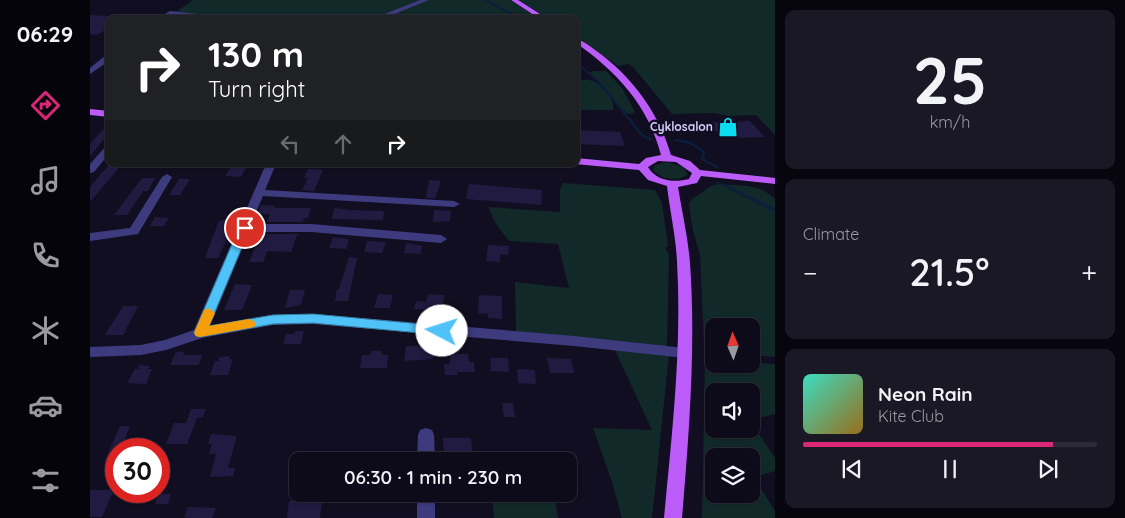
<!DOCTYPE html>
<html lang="en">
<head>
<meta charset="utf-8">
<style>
	body { margin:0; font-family:Quicksand,sans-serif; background:#1b1826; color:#f1f3f6; height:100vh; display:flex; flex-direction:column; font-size:19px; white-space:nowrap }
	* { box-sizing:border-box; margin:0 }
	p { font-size:16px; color:#9a9aa2 }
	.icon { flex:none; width:28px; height:28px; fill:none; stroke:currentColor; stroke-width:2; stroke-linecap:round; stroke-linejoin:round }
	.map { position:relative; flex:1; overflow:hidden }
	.panel { display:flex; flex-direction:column; gap:10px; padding:10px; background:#07060e; width:350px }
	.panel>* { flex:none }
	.banner { position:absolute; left:15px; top:15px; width:475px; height:152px; border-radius:10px; box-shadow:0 1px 4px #0004,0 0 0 1px #2d2b38; background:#202124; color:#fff; overflow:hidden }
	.needle { width:32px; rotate:358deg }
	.buttons { position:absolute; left:615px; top:318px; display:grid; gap:10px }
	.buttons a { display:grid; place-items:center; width:55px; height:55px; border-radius:10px; background:#0d0a19; box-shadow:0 1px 4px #0004,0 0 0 1px #2d2b38; font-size:25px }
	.speed { position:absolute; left:15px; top:438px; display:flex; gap:10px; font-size:25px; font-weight:700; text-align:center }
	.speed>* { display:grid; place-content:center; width:65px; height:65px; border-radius:50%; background:#0d0a19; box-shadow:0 1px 4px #0004,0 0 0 1px #2d2b38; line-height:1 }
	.speed .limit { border:8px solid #d22; background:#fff; color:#111 }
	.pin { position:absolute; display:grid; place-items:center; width:42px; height:42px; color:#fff; margin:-21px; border:2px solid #fff; border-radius:50%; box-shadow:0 1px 5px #0007 }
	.me { position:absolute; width:55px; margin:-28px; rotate:275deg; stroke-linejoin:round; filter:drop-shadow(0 0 4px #0008) }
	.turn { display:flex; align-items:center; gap:18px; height:105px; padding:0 20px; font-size:22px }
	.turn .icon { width:65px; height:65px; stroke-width:2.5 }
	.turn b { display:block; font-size:35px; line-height:42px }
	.lanes { display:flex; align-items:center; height:48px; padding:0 20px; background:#0003; justify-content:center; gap:25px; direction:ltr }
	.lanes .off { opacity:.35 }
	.big { font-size:38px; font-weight:600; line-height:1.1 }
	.panel .widget { flex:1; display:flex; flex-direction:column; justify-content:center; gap:8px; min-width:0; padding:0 18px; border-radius:10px; background:#1b1826 }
	.panel .dial { align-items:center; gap:0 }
	.dial b { font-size:65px; line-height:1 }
	.song { display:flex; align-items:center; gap:15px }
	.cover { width:60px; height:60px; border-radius:8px; background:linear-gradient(135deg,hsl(170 70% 55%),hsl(40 70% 35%)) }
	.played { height:5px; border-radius:2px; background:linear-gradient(90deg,#db2777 85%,#2d2b38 85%) }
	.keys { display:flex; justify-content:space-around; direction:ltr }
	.heat { display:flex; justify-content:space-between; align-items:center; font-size:28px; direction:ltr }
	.trip { position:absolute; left:199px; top:452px; width:288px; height:50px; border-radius:10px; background:#0d0a19; box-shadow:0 1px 4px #0004,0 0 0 1px #2d2b38; font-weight:600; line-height:50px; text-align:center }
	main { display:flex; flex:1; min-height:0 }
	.dock { display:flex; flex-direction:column; width:90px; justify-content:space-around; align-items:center; background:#05040a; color:#9a9aa2 }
	.dock .icon { width:35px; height:35px }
	.dock .current { color:#db2777 }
	.dock b { font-size:22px; color:#f1f3f6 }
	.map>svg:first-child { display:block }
	.green { fill:#112a29; fill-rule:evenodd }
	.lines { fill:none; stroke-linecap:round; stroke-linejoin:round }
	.stream-far2 { stroke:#0b1e3c; stroke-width:2 }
	.stream-far1 { stroke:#0b1e3c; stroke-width:2.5 }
	.stream { stroke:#0b1e3c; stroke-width:3 }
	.building { fill:#221b41 }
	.minor { fill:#3d3b7e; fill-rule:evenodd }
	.major { fill:#bc5cf8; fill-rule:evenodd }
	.route { fill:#4fc3f7; stroke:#337fa1 }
	.slow { fill:#f59e0b }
	.labels { text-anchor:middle; stroke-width:5; stroke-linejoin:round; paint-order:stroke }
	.far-poi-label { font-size:12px; font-weight:bold; fill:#d4d0fd; stroke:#110e21; text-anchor:end }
</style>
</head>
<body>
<main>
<nav class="dock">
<b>06:29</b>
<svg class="icon current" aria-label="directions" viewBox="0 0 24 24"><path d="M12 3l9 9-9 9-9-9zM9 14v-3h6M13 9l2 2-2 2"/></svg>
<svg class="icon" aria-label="music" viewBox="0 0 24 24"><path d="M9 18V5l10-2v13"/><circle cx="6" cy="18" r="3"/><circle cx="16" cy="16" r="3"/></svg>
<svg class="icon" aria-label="phone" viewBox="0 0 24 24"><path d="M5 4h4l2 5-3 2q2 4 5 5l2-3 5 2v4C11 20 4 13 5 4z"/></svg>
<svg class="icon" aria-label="climate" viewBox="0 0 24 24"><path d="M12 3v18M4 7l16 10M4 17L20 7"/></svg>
<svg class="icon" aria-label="car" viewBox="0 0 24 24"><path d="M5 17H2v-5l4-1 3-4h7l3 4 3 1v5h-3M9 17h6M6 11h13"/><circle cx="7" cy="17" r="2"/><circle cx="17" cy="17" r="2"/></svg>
<svg class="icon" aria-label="filters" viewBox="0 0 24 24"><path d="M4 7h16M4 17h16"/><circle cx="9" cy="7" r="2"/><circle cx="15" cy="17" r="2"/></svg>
</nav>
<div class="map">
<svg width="685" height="518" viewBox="0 0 685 518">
	<rect width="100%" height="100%" fill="#110e21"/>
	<path class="green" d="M103 0H420L450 19H142L86 12Z
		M428 0H685V135L666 115 638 116 624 113 582 114 544 68 539 64 528 66 486 36V19H460Z
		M504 71H516L532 88 545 112 541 114 536 113 500 73Z
		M486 80C491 80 498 79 503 81 512 84 526 100 523 110H486Z
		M578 162 593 167 597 173V175C586 182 571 179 563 170L565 165Z
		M473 183 565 190 572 203 578 246 575 248 579 254 577 346 568 347 426 332 425 282 479 288 468 244 419 241 406 224 398 207 470 212V189Z
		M628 184C648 186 670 183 685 199V357L661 355V326H624V353L615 351 614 348 610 254 603 231 599 205C601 197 605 198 610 194 618 189 616 187 628 184Z
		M524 348 579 355 562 518H532L523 485 503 428 562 430Z
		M615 359 624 360V364L661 362 685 364V414L661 420V391H624V429H661V422L685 458V471L664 477 685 511V518H612ZM624 456H661V494H624Z
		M402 494H464L468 518H404Z"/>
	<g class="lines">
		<path class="stream-far2" d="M396 0 429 19
			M486 62 509 82"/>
		<path class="stream-far1" d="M508 81 553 136 561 139
			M586 140 601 143 614 152 612 159 627 167
			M627 182 643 190"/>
		<path class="stream" d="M641 189 685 210"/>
	</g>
	<path class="building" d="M0 15 19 16V28L7 35 0 34Z
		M660 121 675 137 643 138 639 131H612L605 123Z
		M19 123V137H16L0 156V144Z
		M486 130 530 132 535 146 486 144Z
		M18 166H28L26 168H29L0 202V187Z
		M140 168H156L151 177 135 176Z
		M218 169 233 170 224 191 212 190 218 178H214Z
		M52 178H65L58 191H53L37 215H24Z
		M89 179H100L90 195H79Z
		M339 180 351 181 345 198H336Z
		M379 184 452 190 451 205 376 199Z
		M171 205 185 206 184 208H221L218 218H214L213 222H177L180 214H168Z
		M244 208 260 210 294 211 293 220 242 219Z
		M344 210 361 211 360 221 343 222Z
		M65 217 79 218 74 226H60Z
		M132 220H146L128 258H115L129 221Z
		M171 234H210L207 235 201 252 177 251 173 262H159Z
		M243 237 259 239 256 249 239 248Z
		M277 241 296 242 292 253 274 252Z
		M316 243 332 246 331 254 314 253Z
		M398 245 419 246 418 255 410 254V262L396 261Z
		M259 257 267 258 258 301H245L247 289H249Z
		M145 284 162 285 152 310H134Z
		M200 290H215L211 305 195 308Z
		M288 294 303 295 300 308H284Z
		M338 294 354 295 353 315 339 314 340 310 324 309 326 301 336 302Z
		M389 295 412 296V319L398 318V314L388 313Z
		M33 306H48L33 335H15Z
		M205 331H214L211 344H193L196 334H204Z
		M316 346H343V359L314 361Z
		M281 351H292V355H298L297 368H270L272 355H281Z
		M86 352H94L93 355H112L109 365H80Z
		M360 354H378L379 362H384L385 372H367L368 375H355L354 364H360Z
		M140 356 139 359H143L138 375H120L125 361H128L130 357Z
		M400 358H418L419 372 401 371Z
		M457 358 481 359 484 373H460Z
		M49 365 60 366 58 369H62L56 384 37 383 45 369H48Z
		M427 369 445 370 446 384 428 383Z
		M412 403H423L425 417H414Z
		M101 409H116L113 417 107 418 97 444H76L84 423H96Z
		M30 426H40L35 439H46L42 449H26V462H14Z
		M121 434 147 436 138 468H145L143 476 120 477 126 454H119L122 444H118Z
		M353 438H381L383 457 354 458Z
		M0 490H24L12 517H0Z
		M68 494H81L78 504H65Z
		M232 500 230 518H197L199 501Z
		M98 507 126 508 122 518H100L94 517Z"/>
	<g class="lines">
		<path class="minor" d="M330 0H339L292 19H282Z
			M80 11 137 17 140 19H116L81 15 74 19H66Z
			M16 55H19V61L0 74V68Z
			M19 145V154L4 172 0 173V164L16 146Z
			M176 164H186L175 190 364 201 370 204 364 207 173 196 161 224H221L351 235 357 239 351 243 221 232H159L120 326 183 315 223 314 484 336 595 348 600 349 602 353 600 357 595 358 484 346 223 324 183 325 112 338 76 350 51 355 0 357V347L51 345 75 340 104 330Z
			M77 174 82 177 48 234 0 241V233L40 228 72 177Z
			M336 428 342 430 344 435 345 461H327L328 435 330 430Z
			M327 494H345V518H327Z"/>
		<path class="major" d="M421 0H428L458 19H450Z
			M486 38C495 42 504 49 512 55 545 81 569 114 581 155L600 161 610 170 685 178V184L611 176 607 183 588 187C592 212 598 237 600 263 606 347 599 433 592 518H574C582 433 592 348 587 262 586 237 580 212 577 186L558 180 549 170 485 164 486 158 549 164 556 158 571 155C558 105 527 72 486 43ZM568 161 586 162 602 173 599 179C584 183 566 181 558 167Z
			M0 109 19 111V117L0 115Z"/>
	</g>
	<path class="route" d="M155 225 160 228 119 326 183 315 223 314 352 326 357 327 359 331 357 334 352 335 223 323 183 324 110 337 106 336 104 333 149 228Z"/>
	<path class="slow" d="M119 308 125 313 119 326 159 319 164 321 166 324 164 327 159 328 110 337 106 336 104 333 114 310Z"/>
	<defs>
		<symbol id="shop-bare" viewBox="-9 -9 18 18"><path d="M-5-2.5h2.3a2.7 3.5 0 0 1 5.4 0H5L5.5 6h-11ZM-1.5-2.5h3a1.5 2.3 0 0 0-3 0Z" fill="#0adbef" stroke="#110e21" stroke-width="2.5" paint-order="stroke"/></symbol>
	</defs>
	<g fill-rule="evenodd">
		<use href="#shop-bare" x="624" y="113" width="28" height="28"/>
	</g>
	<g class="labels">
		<g class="far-poi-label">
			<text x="623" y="131">Cyklosalon</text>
		</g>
	</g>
</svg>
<div class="buttons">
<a><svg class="needle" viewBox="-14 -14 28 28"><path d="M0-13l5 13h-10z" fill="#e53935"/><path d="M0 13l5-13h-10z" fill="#9a9aa2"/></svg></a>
<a><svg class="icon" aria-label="sound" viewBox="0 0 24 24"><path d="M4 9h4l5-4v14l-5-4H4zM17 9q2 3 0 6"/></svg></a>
<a><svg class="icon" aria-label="layers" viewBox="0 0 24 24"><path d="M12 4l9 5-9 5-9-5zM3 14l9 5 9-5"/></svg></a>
</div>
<div class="speed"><div class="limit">30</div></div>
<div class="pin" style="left:155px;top:228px;background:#d93025"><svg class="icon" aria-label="arrive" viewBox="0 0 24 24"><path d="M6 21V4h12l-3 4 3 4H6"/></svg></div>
<svg class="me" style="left:352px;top:331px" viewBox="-20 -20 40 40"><circle r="19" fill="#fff"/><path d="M0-13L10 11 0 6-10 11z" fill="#4fc3f7"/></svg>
<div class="trip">06:30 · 1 min · 230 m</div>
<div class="banner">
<div class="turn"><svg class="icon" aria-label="right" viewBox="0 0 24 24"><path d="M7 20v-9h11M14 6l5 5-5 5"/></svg><div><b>130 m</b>Turn right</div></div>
<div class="lanes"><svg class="icon off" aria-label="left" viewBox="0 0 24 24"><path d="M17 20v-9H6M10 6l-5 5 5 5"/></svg><svg class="icon off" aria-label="ahead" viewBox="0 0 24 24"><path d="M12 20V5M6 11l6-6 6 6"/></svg><svg class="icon" aria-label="right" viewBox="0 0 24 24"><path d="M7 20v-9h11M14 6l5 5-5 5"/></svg></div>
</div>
</div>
<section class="panel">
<div class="widget dial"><b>25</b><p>km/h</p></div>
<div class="widget"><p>Climate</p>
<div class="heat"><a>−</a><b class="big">21.5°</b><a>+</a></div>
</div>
<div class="widget">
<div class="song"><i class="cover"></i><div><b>Neon Rain</b><p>Kite Club</p></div></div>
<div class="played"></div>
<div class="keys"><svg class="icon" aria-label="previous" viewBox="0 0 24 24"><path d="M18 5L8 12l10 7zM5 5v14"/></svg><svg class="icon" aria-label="pause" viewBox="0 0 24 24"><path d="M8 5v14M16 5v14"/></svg><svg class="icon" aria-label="next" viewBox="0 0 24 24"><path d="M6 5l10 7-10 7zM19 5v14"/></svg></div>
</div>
</section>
</main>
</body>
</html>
